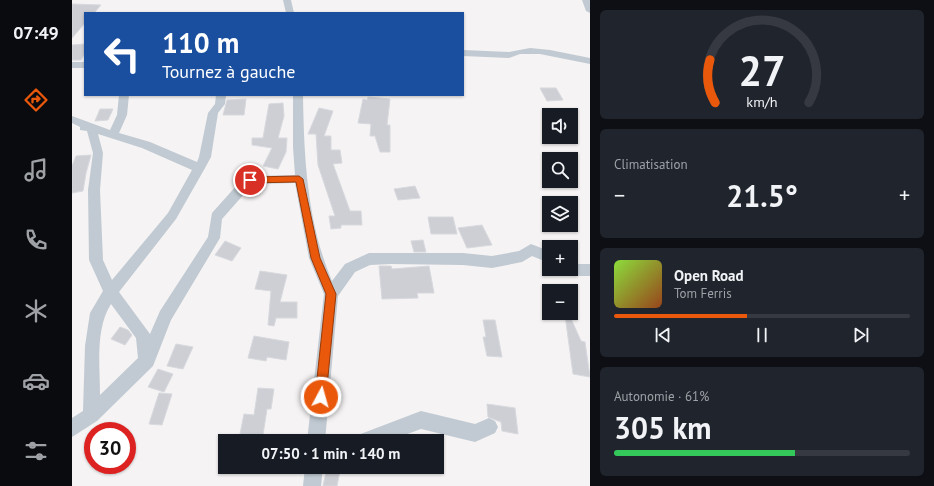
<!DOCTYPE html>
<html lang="fr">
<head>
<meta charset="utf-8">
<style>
	body { margin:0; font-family:"PT Sans",sans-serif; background:#20242c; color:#f1f3f6; height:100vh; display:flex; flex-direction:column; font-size:15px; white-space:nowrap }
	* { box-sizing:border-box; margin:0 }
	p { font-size:13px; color:#9ea1a6 }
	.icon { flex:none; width:22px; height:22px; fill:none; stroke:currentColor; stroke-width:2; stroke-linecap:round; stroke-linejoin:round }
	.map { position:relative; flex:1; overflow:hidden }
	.panel { display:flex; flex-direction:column; gap:10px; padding:10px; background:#0d0f14; width:344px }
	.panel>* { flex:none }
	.banner { position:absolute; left:12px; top:12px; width:380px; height:84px; border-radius:0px; box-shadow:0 1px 3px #0004; background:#1a4fa0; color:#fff; overflow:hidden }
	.tools { position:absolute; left:470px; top:108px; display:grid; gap:8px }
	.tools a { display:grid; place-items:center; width:36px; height:36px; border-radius:0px; background:#171b24; box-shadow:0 1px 3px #0004; font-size:20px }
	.speed { position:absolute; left:12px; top:422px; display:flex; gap:8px; font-size:20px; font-weight:700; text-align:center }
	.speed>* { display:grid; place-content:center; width:52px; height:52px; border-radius:50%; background:#171b24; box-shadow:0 1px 3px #0004; line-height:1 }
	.speed .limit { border:6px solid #d22; background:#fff; color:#111 }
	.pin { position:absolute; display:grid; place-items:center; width:34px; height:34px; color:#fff; margin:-17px; border:2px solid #fff; border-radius:50%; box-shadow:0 1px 4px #0007 }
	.me { position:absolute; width:44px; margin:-22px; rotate:6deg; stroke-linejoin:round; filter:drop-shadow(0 0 3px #0008) }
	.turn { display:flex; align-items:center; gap:14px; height:84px; padding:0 12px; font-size:18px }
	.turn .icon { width:52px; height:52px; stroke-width:2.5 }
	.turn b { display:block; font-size:28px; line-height:34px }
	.big { font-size:30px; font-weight:700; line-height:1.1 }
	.panel .widget { flex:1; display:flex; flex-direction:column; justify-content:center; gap:6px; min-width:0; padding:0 14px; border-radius:6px; background:#20242c }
	.panel .dial { align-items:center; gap:0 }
	.dial svg { height:104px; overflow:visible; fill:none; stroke:#363941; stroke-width:7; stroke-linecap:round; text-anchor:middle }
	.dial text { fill:#f1f3f6; stroke:none }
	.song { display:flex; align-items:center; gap:12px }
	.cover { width:48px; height:48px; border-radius:6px; background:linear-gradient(135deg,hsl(90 70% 55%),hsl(20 70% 35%)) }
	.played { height:4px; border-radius:2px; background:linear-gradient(90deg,#ea580c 45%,#363941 45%) }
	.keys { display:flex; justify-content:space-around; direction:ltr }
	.heat { display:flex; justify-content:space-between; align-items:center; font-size:22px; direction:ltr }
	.charge { height:6px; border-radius:3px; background:linear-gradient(90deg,#34c759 61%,#363941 0) }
	.trip { position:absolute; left:146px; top:434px; width:226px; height:40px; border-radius:0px; background:#171b24; box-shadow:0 1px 3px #0004; font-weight:700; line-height:40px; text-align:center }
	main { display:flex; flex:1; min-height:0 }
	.tabs { display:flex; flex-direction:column; width:72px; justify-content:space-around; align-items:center; background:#090b0e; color:#9ea1a6 }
	.tabs .icon { width:28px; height:28px }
	.tabs .selected { color:#ea580c }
	.tabs b { font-size:18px; color:#f1f3f6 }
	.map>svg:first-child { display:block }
	.building { fill:#cdcfd5; stroke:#d7d9de }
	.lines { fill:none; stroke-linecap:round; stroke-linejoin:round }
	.street { fill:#c1cad2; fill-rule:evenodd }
	.route { fill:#ea580c; stroke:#983908 }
</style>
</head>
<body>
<main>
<nav class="tabs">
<b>07:49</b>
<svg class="icon selected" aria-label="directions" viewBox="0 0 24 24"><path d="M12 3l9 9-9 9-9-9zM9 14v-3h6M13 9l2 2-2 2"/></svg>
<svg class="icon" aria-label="music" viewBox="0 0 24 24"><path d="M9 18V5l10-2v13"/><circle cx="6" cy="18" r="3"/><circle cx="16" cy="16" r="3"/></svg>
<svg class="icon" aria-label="phone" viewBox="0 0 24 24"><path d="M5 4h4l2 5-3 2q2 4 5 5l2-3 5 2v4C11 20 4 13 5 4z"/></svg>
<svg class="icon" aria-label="climate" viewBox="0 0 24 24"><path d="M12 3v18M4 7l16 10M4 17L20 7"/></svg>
<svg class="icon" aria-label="car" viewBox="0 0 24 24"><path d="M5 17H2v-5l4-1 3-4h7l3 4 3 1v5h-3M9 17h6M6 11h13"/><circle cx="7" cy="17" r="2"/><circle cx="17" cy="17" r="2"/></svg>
<svg class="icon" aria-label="filters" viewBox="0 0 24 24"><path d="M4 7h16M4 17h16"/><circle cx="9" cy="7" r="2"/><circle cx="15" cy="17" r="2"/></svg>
</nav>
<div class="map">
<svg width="518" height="486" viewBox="0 0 518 486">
	<rect width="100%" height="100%" fill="#f5f3f3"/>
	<path class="building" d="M0 4 29 5 22 13H13V23L0 38Z
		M13 44V53L9 60H0V45Z
		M468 88H484L491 100 475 101Z
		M296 97 318 99 315 125H318V152H308L303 136H298L299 124 286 123 291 99 295 100Z
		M174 99 172 115H151L155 100Z
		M211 103 212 116 206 138H215L214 152 206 169 191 166 200 148 180 145V138H191L197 104Z
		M247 108 261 111 252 136H259V150H268L270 163 261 164 278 211H289L290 225H269V228L259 229 257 216H263L246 165 244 134H236Z
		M28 109H41L36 120 23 121Z
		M19 155 14 173 11 191 0 193V166L4 156Z
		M343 186 348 198 326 200 322 189Z
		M356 217H381L385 234H359Z
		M410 225 420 245 395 248 386 228Z
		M351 240 354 252H342L339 241Z
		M153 241 169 248 160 261 143 255Z
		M307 266H319L320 269 357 266 362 293H345L346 298 310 299Z
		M188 271 215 275 208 302H225V318H204L202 326 196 325 199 291 183 289Z
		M497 314 509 341 513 342 518 377 501 374 493 315Z
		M411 320H423L430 357 415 356 411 337H414Z
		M48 327 56 330 60 335 53 345 39 339Z
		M182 336 217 342 214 360 195 357 194 361 176 358Z
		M104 344 121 347 111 369 95 366Z
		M86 369 101 374 92 392 76 387Z
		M186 388 202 389 199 409H195L190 441 167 439 172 414 182 415Z
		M87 393 100 394 90 425 77 424Z
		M415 404 443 408 446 434 430 431 429 422 416 417Z
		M255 467 268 470 265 486H251Z"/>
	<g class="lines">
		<path class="street" d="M211 0H219L222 13H214Z
			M510 0H518V13L514 11Z
			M458 48 478 50 518 58V64L468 54H448L437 58 391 56V50L437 52Z
			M0 62H13V68H0Z
			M47 95H57L55 115 47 133 78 142 125 162 127 157 136 113 143 104 144 95H154L153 104 146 113 139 157 133 168 104 219 47 292 78 334 88 311 136 237 140 213 165 185 178 176 223 175 221 147V95H231C232 158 235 222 260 281L273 264 297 253H391L420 256 447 251 459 244 477 251V263L460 256 450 262 420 268 391 265 319 264 298 265 283 272 266 296 253 441H235L252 294 237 258 223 183 181 184 150 219 148 238 99 320 81 366 25 421 0 437V418L11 411 13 346 18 313 31 291 17 260 16 190 21 153 15 131 8 130V127L0 123V116L38 130 45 115ZM26 134 70 148 120 170 96 213 40 280 31 260 28 190 31 153ZM39 304 64 338 66 358 28 395C28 366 23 329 39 304Z
			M499 261 507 264H518V276H507L494 271 493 269H499Z
			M349 411 403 424 417 418 423 421 426 427 423 433 403 442 349 429 316 441H283L286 435Z
			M233 467H251L249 486H231Z"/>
	</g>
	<path class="route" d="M227 176 231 179 248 258 264 294 254 397 253 401 249 403 245 401 243 397 254 294 239 258 224 182 178 183 174 180 178 177Z"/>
</svg>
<div class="tools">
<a><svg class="icon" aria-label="sound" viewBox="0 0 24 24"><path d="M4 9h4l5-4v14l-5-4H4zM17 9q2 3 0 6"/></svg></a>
<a><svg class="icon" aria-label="search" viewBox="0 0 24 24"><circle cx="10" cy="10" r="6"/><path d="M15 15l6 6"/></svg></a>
<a><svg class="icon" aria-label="layers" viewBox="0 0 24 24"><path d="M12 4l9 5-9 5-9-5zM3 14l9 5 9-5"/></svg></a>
<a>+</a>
<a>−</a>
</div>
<div class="speed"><div class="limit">30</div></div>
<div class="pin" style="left:178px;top:180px;background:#d93025"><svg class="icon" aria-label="arrive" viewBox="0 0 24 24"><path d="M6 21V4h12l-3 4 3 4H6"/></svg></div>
<svg class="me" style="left:249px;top:397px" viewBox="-20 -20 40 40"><circle r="17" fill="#ea580c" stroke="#fff" stroke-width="3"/><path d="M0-11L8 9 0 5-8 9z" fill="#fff"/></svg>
<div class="trip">07:50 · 1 min · 140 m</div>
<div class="banner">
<div class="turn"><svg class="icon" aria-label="left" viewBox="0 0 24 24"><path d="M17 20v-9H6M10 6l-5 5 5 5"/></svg><div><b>110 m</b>Tournez à gauche</div></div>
</div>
</div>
<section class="panel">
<div class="widget dial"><svg viewBox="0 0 100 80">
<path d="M14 69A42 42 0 1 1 86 69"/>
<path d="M14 69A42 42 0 0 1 10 36" stroke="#ea580c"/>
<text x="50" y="56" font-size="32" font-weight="700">27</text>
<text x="50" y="72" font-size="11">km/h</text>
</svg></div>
<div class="widget"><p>Climatisation</p>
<div class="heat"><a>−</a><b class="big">21.5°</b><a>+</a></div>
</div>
<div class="widget">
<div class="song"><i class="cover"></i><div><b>Open Road</b><p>Tom Ferris</p></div></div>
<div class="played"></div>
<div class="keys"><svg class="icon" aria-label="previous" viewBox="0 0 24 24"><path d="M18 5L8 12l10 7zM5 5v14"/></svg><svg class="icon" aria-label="pause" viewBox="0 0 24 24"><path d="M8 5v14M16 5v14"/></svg><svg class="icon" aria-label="next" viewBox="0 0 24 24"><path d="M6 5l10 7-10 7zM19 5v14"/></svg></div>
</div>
<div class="widget"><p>Autonomie · 61%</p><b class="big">305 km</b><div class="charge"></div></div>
</section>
</main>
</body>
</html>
